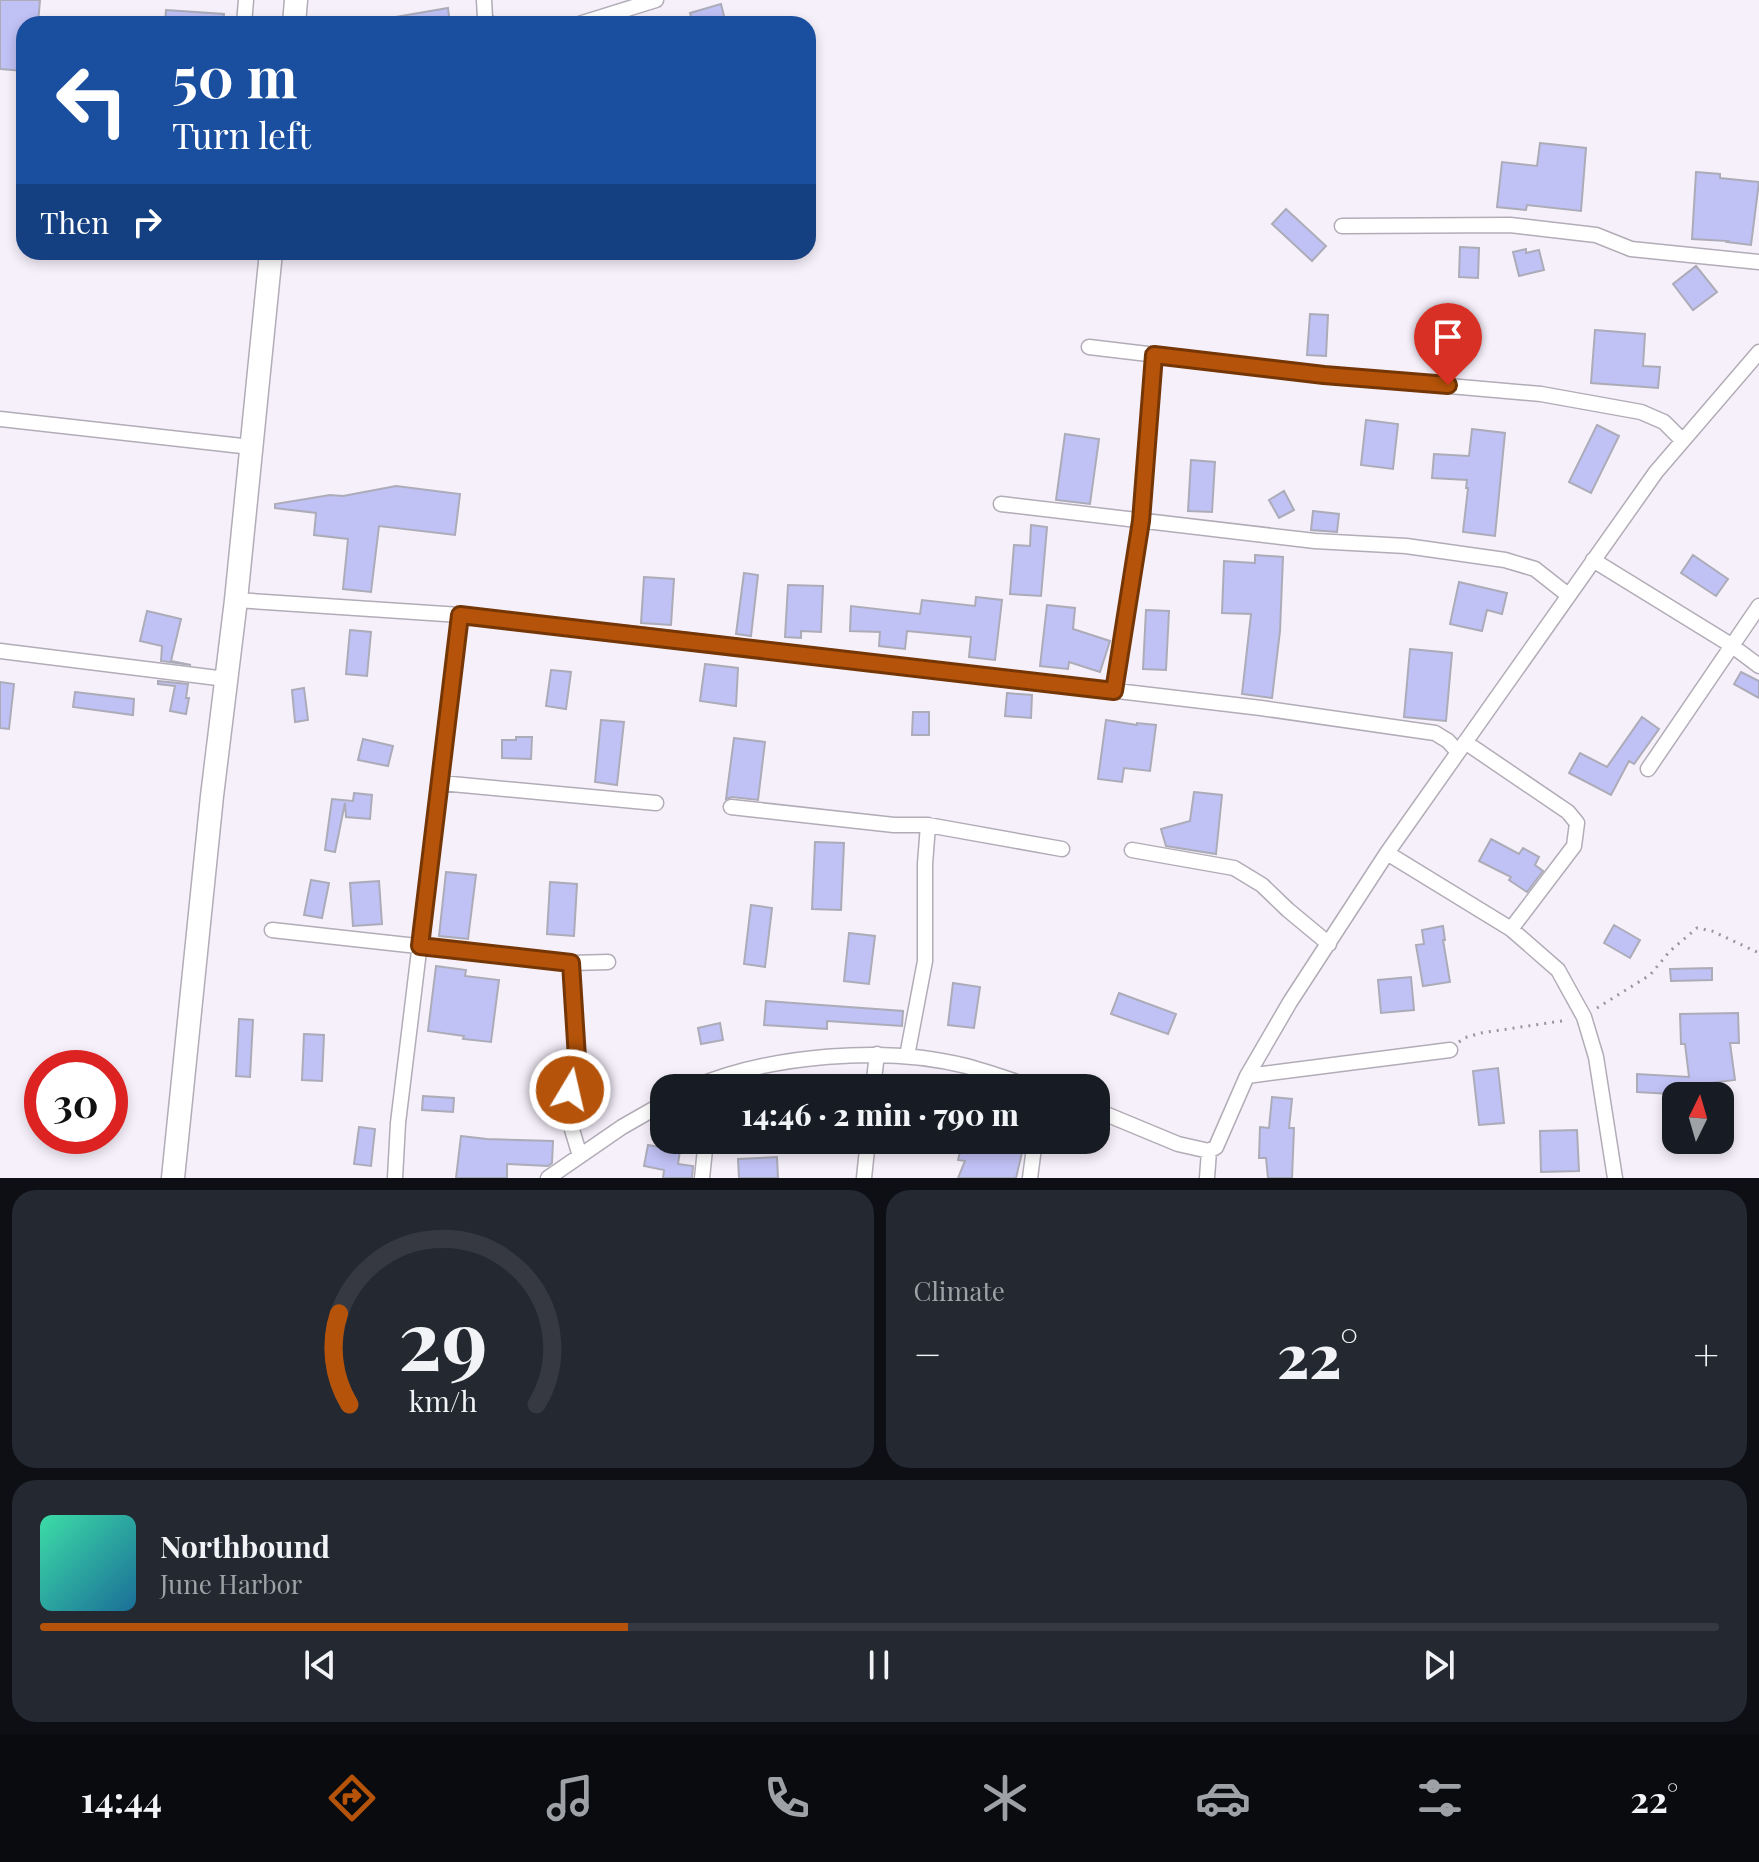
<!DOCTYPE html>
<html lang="en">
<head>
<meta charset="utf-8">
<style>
	body { margin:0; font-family:"Playfair Display",serif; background:#242831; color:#f1f3f6; height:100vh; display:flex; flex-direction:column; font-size:30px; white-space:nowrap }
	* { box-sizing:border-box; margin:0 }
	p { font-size:26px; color:#9ea1a6 }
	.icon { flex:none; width:44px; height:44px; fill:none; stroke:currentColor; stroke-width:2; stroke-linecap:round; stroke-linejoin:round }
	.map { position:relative; height:1178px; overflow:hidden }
	.details { display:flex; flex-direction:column; gap:12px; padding:12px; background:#0d0f14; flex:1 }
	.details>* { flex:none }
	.hud { position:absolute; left:16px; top:16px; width:800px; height:244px; border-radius:24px; box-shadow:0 4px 12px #0003; background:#1a4fa0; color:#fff; overflow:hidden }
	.needle { width:52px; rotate:5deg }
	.controls { position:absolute; left:1662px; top:1082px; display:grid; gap:16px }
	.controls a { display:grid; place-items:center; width:72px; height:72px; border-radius:16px; background:#171b24; box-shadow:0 4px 12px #0003; font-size:40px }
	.speed { position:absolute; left:24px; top:1050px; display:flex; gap:16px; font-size:40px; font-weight:700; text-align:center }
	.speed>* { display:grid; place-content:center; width:104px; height:104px; border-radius:50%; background:#171b24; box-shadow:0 4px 12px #0003; line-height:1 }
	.speed .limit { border:12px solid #d22; background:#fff; color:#111 }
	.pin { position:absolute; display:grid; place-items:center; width:68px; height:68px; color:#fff; margin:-82px -34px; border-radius:50% 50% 50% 0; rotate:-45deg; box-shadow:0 0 8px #0007 }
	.pin .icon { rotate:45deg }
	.me { position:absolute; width:88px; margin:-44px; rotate:9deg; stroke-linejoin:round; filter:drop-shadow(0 0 6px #0008) }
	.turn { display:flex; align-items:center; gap:28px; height:168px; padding:0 24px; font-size:36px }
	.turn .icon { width:104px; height:104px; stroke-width:2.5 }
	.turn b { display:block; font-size:56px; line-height:68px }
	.then { display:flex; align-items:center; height:76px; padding:0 24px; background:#0003; gap:16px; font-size:30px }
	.big { font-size:60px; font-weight:800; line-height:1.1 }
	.details .widget { flex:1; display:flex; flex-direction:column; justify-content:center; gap:12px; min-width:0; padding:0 28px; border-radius:24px; background:#242831 }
	.details .dial { align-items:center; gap:0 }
	.dial svg { height:208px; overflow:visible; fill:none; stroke:#363941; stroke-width:7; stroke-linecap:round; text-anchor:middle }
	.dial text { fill:#f1f3f6; stroke:none }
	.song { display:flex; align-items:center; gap:24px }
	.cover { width:96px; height:96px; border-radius:12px; background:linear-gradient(135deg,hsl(160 70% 55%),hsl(200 70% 35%)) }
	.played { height:8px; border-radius:4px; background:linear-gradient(90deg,#b45309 35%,#363941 35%) }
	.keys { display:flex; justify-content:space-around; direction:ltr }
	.heat { display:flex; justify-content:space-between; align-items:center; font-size:44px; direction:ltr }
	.details .tiles { flex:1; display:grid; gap:12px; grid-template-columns:1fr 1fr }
	.widget:last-child { grid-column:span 2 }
	.trip { position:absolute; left:650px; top:1074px; width:460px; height:80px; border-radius:24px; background:#171b24; box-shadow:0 4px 12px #0003; font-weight:800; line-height:80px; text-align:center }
	.tab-bar { display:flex; height:128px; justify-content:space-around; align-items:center; background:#090b0e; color:#9ea1a6 }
	.tab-bar .icon { width:56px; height:56px }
	.tab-bar .current { color:#b45309 }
	.tab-bar b { font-size:36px; color:#f1f3f6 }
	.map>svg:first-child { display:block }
	.building { fill:#c0c1f5; stroke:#acacb8; stroke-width:2 }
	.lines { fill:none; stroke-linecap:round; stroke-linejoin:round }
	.street-casing { stroke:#b2acb7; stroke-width:17 }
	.secondary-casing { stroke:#b2acb7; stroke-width:25 }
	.path { stroke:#9b969e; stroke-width:3; stroke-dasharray:2 6; stroke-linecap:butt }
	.street { stroke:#fff; stroke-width:14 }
	.secondary { stroke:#fff; stroke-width:22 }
	.route-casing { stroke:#753606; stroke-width:20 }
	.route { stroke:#b45309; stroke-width:14 }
</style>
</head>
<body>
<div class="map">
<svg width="1759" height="1178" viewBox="0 0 1759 1178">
	<rect width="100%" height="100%" fill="#f6f0fb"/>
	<path class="building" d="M0 0H40L38 24H24V71L0 69Z
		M721 4 726 24H693L690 13Z
		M448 8 450 24H395V17Z
		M166 10 224 14 223 24H165Z
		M1540 143 1586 148 1581 211 1527 205 1526 210 1497 207 1502 162 1537 166Z
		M1696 172 1720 174V178L1759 182 1751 245 1727 242 1728 241 1692 239Z
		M1286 209 1326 246 1312 261 1272 224Z
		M1460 247 1479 248 1478 278 1459 277Z
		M1526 249V253L1539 250 1544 270 1519 276 1513 252Z
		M1696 266 1717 292 1693 310 1673 284Z
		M1310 314 1328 315 1326 356 1307 355Z
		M1595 330 1645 334 1643 366 1660 367 1658 388 1591 383Z
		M1366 420 1398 424 1393 469 1361 465Z
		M1597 425 1619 436 1591 493 1569 482Z
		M1472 429 1505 433 1495 536 1463 532 1468 488H1466L1467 480 1432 478 1434 454 1469 456Z
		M1065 434 1099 439 1090 504 1056 500Z
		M1191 460 1215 462 1212 512 1188 511Z
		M396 486 460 494 455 535 379 526 371 592 343 589 348 539 314 535 316 513 275 508V504L330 495 343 496Z
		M1284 491 1294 510 1279 518 1269 500Z
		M1313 511 1339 514 1337 532 1311 530Z
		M1031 525 1047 527 1041 596 1010 594 1014 545 1030 546Z
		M1255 555 1283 557 1280 631 1272 698 1242 694 1251 614 1222 613 1224 561 1255 563Z
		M1693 555 1728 579 1716 596 1681 573Z
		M744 573 758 575 751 636 736 634Z
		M644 577 674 579 671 625 641 623Z
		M1459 582 1507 593 1502 614 1487 610 1482 631 1450 624Z
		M788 585 823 586 821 632 801 631V638L785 637Z
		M976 597 1002 600 995 660 969 657 971 637 907 631 905 649 879 646 880 632 850 631 851 606 920 614 922 600 975 606Z
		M1047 605 1075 608 1073 629 1110 641 1100 672 1069 662 1068 669 1040 666Z
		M1146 610 1169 611 1166 670 1143 669Z
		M147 611 181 619 171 661 191 665 161 661 162 646 140 641Z
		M350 630 371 632 367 676 346 674Z
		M1410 649 1452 653 1446 721 1404 717Z
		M705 664 738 668 736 706 700 701Z
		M551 670 571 672 566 709 546 706Z
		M1741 672 1759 681V698L1734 684Z
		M158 681 188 684 186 698H189L186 714 170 711 175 686 158 684Z
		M0 682 14 684 9 729 0 728Z
		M304 688 308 720 295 722 292 690Z
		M75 692 134 699 133 715 73 707Z
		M1007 693 1032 695 1031 718 1005 716Z
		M913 712H929V735H912Z
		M1642 717 1659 729 1634 764 1629 761 1611 795 1569 773 1580 753 1607 767Z
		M601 720 624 722 617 785 595 782Z
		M1106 720 1137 725V723L1156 725 1150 771 1124 768 1122 782 1098 779Z
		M516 737H532L531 759 502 758V740H516Z
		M734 738 765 742 758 800 732 797 726 799Z
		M363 739 393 746 388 766 358 760Z
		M1194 792 1222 795 1216 854 1166 846 1161 829 1190 821Z
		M354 793 372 795 370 819 346 817 345 803 335 852 325 850 332 799 353 801Z
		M1491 839 1519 854 1523 848 1539 857 1535 865 1543 871 1527 892 1509 880 1511 877 1479 861Z
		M815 842 844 843 841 910 812 909Z
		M446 872 476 875 468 939 439 936Z
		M311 880 329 883 322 918 304 915Z
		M379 881 382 924 353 926 350 883Z
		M550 882 577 884 574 936 547 934Z
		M751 905 772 908 765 967 744 964Z
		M1614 925 1640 940 1630 958 1604 943Z
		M1443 926 1445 940H1443L1450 982 1423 986 1416 945 1424 944 1422 930Z
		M849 933 875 936 869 984 844 981Z
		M436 966 466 970 465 976 499 980 491 1042 463 1039 464 1036 428 1031Z
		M1712 968V980L1671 981 1670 969Z
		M1411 977 1414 1010 1381 1013 1378 980Z
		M953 983 980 987 974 1028 948 1025Z
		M1119 993 1176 1014 1168 1034 1111 1014Z
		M766 1001 903 1011 902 1026 827 1021V1029L764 1025Z
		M1738 1013 1739 1043H1730L1735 1080 1671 1088V1094L1637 1092V1074L1689 1077 1685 1044H1681L1680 1014Z
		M239 1019 253 1020 250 1077 236 1076Z
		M720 1023 723 1040 701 1044 698 1028Z
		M304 1034 324 1035 322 1081 302 1080Z
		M1498 1068 1504 1123 1479 1125 1473 1071Z
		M423 1096 454 1098 453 1112 422 1110Z
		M1272 1097 1292 1099 1289 1128H1294L1292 1178H1268L1266 1158H1259L1260 1127 1269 1128Z
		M359 1127 375 1129 371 1166 354 1164Z
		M1577 1130 1579 1171 1541 1172 1540 1131Z
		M461 1136 487 1139 553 1141 552 1163 548 1166 507 1164V1178H456Z
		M963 1140H1009L1024 1144 1016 1178H958L965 1161 958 1160Z
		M648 1145 680 1150 678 1164 693 1166 692 1178H663L664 1170 644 1166Z
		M777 1157 778 1178H739L738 1159Z"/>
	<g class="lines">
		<defs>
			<path id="street" d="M484 0 485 18 490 24
				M244 24 246 0
				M579 24 656 0
				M1342 226 1510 225 1596 235 1631 249 1759 262
				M1089 347 1324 375 1541 394 1641 412 1664 422 1682 440
				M0 419 251 447
				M1001 504 1315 541 1406 546 1505 560 1535 569 1568 595
				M1593 560 1731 645 1759 666
				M236 600 460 615 643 635 1261 708 1435 733 1448 741 1458 752
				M0 651 226 679
				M1114 691 1141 521 1154 355
				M1465 742 1568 812 1577 823 1574 846 1511 929
				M1648 769 1759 606
				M441 783 656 803
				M731 807 894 825H928
				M1132 850 1234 868 1262 885 1288 910 1329 944
				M1387 853 1511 929 1558 970 1584 1017 1596 1057 1615 1178
				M272 930 571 963 608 962
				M571 963 577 1058 570 1090V1123L580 1156
				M907 1056 925 961V864L928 825 1062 849
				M1247 1076 1450 1050
				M692 1088C769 1055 885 1045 966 1066 989 1072 1013 1081 1036 1088
				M873 1088 877 1054
				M1096 1110 1178 1144 1209 1151 1216 1147 1247 1076 1290 1002 1387 853 1656 472 1759 352
				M395 1178 398 1123 460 615
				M548 1178 622 1127 664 1103
				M702 1178 706 1140
				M864 1178 868 1140
				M1030 1178 1035 1140
				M1207 1178 1209 1151"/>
			<path id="secondary" d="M294 24 296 0
				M173 1178 212 796 236 600 271 252"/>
		</defs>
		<use href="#street" class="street-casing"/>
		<use href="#secondary" class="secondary-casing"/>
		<path class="path" d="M1597 1008 1650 975 1670 951 1697 928 1712 931 1759 953
			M1459 1042 1464 1038 1481 1033 1568 1020"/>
		<use href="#street" class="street"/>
		<use href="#secondary" class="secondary"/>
	</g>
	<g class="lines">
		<defs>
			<path id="route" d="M570 1090 577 1058 571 963 420 946 460 615 1114 691 1141 521 1154 355 1324 375 1448 385"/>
		</defs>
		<use href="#route" class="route-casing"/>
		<use href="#route" class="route"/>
	</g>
</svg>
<div class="controls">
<a><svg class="needle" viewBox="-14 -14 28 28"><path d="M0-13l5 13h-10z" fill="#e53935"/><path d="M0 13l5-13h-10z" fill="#9ea1a6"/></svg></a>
</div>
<div class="speed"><div class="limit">30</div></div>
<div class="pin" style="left:1448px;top:385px;background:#d93025"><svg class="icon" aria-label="arrive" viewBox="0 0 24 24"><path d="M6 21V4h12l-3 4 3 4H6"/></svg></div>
<svg class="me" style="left:570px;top:1090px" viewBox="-20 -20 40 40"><circle r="17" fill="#b45309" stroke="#fff" stroke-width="3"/><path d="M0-11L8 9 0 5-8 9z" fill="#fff"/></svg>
<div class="trip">14:46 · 2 min · 790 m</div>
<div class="hud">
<div class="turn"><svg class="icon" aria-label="left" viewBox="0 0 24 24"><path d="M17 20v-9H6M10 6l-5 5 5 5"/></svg><div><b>50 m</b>Turn left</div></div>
<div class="then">Then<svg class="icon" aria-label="right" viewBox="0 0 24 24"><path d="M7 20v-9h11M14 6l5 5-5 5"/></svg></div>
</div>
</div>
<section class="details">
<div class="tiles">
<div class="widget dial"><svg viewBox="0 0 100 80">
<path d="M14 69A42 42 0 1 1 86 69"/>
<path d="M14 69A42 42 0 0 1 10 34" stroke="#b45309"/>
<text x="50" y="56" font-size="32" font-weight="700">29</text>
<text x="50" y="72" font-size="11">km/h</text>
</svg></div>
<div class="widget"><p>Climate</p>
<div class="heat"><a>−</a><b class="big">22°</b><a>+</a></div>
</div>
<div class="widget">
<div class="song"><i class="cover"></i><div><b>Northbound</b><p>June Harbor</p></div></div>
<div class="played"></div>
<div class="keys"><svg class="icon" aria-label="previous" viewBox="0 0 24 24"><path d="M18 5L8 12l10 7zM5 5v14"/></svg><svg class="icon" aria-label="pause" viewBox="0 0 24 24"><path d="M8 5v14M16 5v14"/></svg><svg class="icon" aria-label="next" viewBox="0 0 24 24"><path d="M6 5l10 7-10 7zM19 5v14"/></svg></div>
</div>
</div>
</section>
<nav class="tab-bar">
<b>14:44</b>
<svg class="icon current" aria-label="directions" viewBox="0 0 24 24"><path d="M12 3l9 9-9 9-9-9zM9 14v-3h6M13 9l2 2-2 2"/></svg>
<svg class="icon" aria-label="music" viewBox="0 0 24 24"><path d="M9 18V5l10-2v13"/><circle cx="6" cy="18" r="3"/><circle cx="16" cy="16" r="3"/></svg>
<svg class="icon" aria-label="phone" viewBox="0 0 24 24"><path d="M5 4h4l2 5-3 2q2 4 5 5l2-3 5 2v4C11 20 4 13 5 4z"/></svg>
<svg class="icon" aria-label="climate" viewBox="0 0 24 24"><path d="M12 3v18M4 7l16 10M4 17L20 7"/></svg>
<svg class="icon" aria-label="car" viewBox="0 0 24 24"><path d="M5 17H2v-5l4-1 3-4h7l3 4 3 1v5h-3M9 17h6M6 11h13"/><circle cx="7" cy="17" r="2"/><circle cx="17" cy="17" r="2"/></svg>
<svg class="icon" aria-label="filters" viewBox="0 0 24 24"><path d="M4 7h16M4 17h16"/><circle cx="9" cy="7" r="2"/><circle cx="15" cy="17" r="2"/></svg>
<b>22°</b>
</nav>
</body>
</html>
